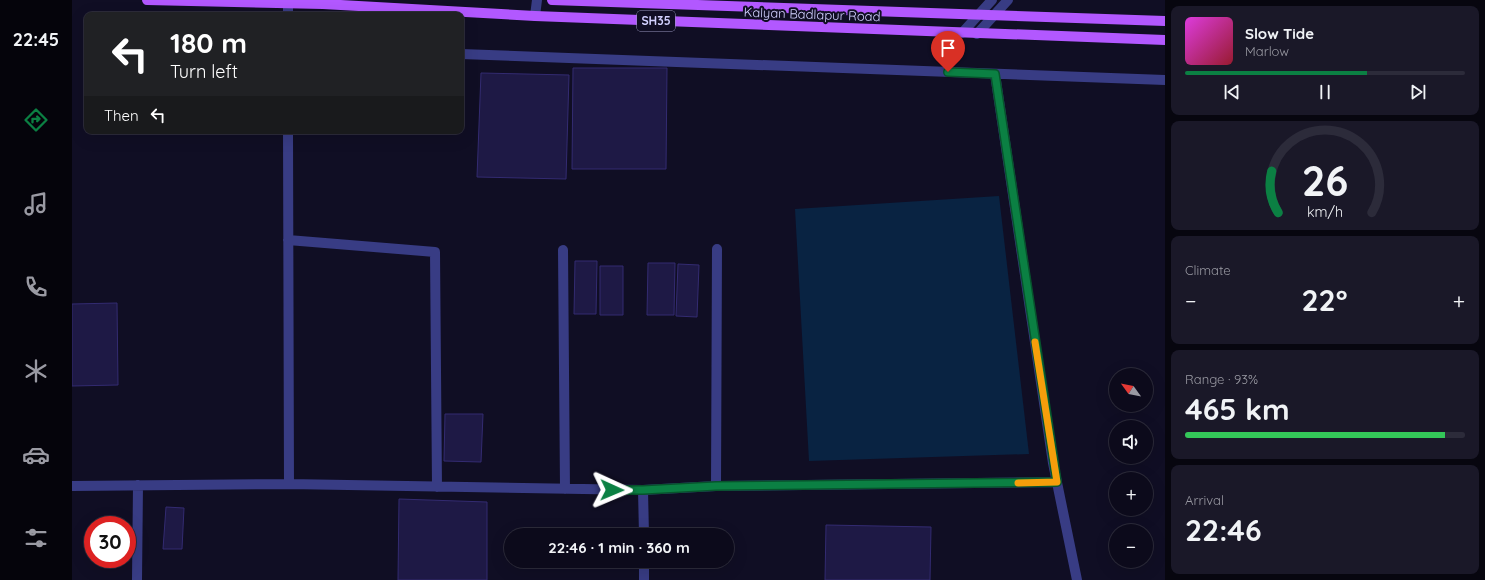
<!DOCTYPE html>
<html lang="en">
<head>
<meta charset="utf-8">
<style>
	body { margin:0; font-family:Quicksand,sans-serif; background:#1a1828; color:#f1f3f6; height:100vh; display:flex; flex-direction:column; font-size:15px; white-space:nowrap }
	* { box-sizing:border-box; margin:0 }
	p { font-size:13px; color:#9a9aa3 }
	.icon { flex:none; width:22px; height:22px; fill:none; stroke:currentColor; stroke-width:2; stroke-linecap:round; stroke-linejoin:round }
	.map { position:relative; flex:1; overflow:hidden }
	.side { display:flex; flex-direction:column; gap:6px; padding:6px; background:#07060f; width:320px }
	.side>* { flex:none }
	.hud { position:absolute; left:12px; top:12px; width:380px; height:122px; border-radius:8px; box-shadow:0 4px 16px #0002,0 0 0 1px #2c2b3a; background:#202124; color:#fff; overflow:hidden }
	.needle { width:26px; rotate:303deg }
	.fabs { position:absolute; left:1037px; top:368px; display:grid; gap:8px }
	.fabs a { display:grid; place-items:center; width:44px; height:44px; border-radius:50%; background:#0c0a1b; box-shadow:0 4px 16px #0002,0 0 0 1px #2c2b3a; font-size:20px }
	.speed { position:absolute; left:12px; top:516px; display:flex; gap:8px; font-size:20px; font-weight:700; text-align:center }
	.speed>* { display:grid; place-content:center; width:52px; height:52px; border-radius:50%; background:#0c0a1b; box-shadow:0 4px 16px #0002,0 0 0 1px #2c2b3a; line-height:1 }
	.speed .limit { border:6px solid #d22; background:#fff; color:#111 }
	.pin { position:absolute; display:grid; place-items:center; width:34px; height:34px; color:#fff; margin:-41px -17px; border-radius:50% 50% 50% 0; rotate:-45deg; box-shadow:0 0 4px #0007 }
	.pin .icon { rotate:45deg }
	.me { position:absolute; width:44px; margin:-22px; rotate:91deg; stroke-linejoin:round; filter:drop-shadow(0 0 3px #0008) }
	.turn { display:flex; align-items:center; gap:14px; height:84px; padding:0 20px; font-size:18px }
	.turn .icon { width:52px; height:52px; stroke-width:2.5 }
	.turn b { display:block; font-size:28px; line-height:34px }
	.then { display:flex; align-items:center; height:38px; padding:0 20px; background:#0003; gap:8px; font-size:15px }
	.big { font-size:30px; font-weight:700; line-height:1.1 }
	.side .tile { flex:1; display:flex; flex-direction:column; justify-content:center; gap:6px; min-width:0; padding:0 14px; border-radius:8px; background:#1a1828 }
	.side .dial { align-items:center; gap:0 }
	.dial svg { height:104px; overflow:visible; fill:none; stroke:#2c2b3a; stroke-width:7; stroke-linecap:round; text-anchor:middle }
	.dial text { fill:#f1f3f6; stroke:none }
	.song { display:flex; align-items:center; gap:12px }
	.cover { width:48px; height:48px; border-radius:6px; background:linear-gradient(135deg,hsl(300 70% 55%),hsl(350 70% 35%)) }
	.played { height:4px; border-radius:2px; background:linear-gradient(90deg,#0b8043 65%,#2c2b3a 65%) }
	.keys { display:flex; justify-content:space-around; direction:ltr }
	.heat { display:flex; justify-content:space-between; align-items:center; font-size:22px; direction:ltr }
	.charge { height:6px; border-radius:3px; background:linear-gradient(90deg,#34c759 93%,#2c2b3a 0) }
	.trip { position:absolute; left:432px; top:528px; width:230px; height:40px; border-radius:20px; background:#0c0a1b; box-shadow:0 4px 16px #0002,0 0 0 1px #2c2b3a; font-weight:700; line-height:40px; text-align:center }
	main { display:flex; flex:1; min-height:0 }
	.tab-bar { display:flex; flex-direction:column; width:72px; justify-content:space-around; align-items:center; background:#05040b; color:#9a9aa3 }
	.tab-bar .icon { width:28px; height:28px }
	.tab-bar .current { color:#0b8043 }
	.tab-bar b { font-size:18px; color:#f1f3f6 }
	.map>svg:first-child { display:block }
	.water { fill:#092342 }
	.building { fill:#1e1945; stroke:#332b71 }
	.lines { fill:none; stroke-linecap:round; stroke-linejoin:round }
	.street { stroke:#383c84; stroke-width:10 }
	.primary { stroke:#b258ff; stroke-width:10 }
	.route-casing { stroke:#07532c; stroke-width:10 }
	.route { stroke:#0b8043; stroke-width:7 }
	.slow { stroke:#f59e0b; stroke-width:7 }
	.labels { text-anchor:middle; stroke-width:4; stroke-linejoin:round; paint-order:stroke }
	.shield { fill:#100e24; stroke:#9896bd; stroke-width:1 }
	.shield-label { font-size:12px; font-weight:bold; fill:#d2d1ff }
	.street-label { font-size:13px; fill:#d2d1ff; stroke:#100e24 }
</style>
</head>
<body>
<main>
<nav class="tab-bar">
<b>22:45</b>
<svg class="icon current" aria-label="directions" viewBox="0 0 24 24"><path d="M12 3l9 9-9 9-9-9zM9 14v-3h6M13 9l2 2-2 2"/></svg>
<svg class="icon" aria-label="music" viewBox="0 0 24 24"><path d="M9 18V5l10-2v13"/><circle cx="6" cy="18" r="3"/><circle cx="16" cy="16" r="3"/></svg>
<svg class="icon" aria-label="phone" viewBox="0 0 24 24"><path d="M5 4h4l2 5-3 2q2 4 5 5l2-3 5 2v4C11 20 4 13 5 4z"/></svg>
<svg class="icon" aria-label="climate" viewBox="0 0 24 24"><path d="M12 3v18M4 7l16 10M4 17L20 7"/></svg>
<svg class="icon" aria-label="car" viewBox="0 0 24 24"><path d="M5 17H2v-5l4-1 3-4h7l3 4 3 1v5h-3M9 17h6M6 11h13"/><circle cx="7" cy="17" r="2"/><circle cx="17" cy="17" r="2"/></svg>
<svg class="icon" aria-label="filters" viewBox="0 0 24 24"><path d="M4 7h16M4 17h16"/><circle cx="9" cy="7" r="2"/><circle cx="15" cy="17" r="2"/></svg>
</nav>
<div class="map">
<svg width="1093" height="580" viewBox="0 0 1093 580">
	<rect width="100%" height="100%" fill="#100e24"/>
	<path class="water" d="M927 196 957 454 737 461 723 209Z"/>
	<path class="building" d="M501 68H595L594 169H500Z
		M409 73 497 75 494 179 405 177Z
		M503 261H525L524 314H502Z
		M576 263H603L602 315H575Z
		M606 264 627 265 625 317 604 316Z
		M528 266H551V315H528Z
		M45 303 46 385 0 386V304Z
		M373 414H411L409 462 372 461Z
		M327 499 415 502V580H326Z
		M94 507 112 508 110 549H91Z
		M754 525 859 527 858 580H753Z"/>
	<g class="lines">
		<path class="street" d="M216 15V3
			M463 16 465 0
			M890 33 920 0
			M905 34 936 0
			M389 54 1093 80
			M923 74 981 463 1005 580
			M216 131 217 484
			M216 240 363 252 365 487
			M491 250 493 489
			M0 486 217 484 571 490 644 486 985 482
			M644 486 645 249
			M571 490 572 535
			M572 561V580
			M65 580 66 485"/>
		<path class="primary" d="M75 0 251 4 463 16 1093 40
			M480 0 1093 21"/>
	</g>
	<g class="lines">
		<defs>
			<path id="route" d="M540 490H571L644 486 985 482 923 74 876 72"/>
		</defs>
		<use href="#route" class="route-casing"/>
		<use href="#route" class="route"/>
		<path class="slow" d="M946 483 985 482 963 342"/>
	</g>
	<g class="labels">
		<rect class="shield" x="565" y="11" width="38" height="20" rx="3"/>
		<g class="shield-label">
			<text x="584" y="25">SH35</text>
		</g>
		<g class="street-label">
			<text transform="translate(740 14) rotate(2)" y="5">Kalyan Badlapur Road</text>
		</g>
	</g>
</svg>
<div class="fabs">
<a><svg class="needle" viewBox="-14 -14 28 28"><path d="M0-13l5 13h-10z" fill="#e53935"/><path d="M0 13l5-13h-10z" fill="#9a9aa3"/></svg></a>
<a><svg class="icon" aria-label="sound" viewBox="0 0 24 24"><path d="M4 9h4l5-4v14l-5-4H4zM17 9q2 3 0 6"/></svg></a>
<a>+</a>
<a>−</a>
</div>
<div class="speed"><div class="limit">30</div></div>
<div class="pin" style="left:876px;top:72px;background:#d93025"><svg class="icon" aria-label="arrive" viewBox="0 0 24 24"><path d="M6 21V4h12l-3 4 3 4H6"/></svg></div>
<svg class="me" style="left:540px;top:490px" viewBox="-20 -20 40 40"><path d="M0-17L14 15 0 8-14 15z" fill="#0b8043" stroke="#fff" stroke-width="4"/></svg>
<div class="trip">22:46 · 1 min · 360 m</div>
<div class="hud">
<div class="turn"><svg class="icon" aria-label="left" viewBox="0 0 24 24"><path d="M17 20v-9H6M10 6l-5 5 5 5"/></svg><div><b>180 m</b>Turn left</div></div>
<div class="then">Then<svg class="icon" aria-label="left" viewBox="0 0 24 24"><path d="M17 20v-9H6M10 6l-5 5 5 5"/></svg></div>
</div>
</div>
<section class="side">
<div class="tile">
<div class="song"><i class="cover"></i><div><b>Slow Tide</b><p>Marlow</p></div></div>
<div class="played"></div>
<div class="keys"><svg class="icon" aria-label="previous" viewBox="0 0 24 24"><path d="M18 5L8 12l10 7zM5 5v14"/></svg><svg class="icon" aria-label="pause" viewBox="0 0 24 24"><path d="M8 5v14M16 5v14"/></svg><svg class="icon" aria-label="next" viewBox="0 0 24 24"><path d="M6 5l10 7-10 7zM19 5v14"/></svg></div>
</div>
<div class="tile dial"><svg viewBox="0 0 100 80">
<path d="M14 69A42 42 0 1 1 86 69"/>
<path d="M14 69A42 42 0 0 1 9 37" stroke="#0b8043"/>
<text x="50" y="56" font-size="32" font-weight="700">26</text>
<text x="50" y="72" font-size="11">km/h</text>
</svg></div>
<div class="tile"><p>Climate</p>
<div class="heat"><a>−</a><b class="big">22°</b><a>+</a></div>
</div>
<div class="tile"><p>Range · 93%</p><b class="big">465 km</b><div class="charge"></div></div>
<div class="tile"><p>Arrival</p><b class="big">22:46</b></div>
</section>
</main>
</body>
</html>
